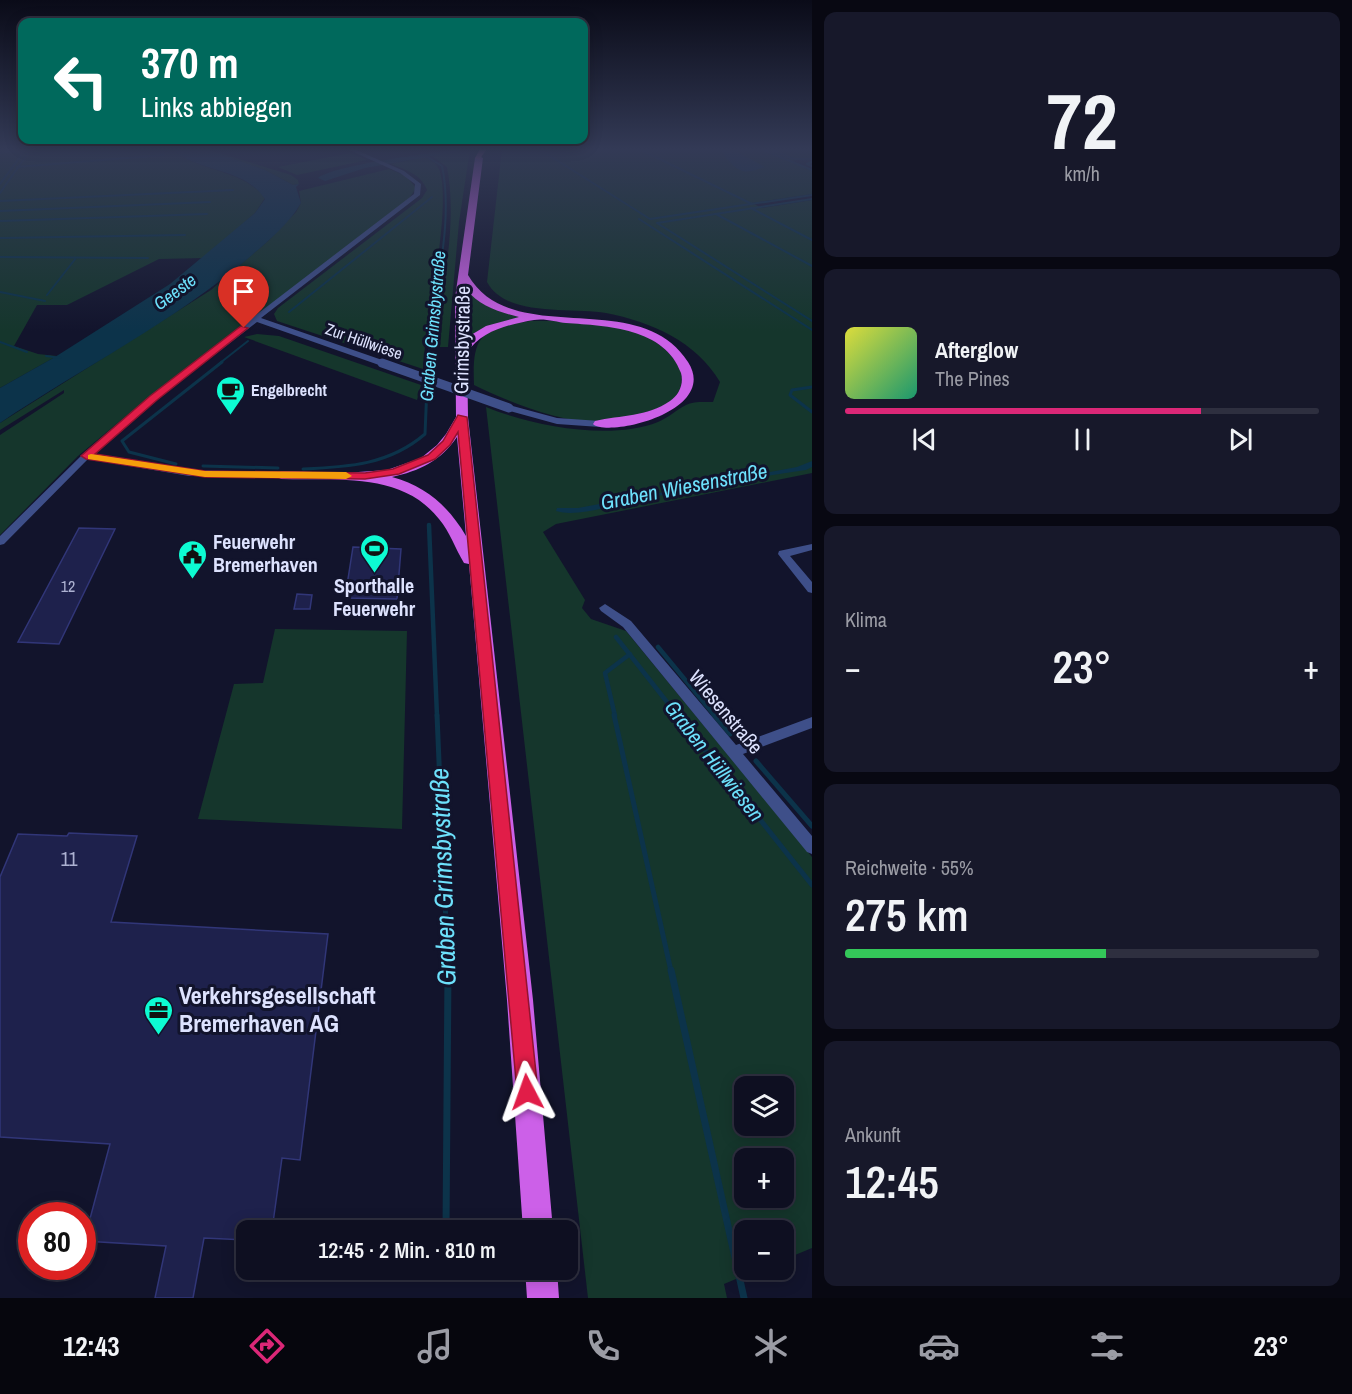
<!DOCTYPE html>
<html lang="de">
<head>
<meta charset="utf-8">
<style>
	body { margin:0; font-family:"Archivo Narrow",sans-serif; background:#17182a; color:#f1f3f6; height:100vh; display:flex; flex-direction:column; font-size:22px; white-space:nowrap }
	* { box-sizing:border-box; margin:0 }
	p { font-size:20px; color:#9b9ca5 }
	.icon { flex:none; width:33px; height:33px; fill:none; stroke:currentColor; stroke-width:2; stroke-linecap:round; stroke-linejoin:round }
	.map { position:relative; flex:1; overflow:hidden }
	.drawer { display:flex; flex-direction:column; gap:12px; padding:12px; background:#080812; width:540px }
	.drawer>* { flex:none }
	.guide { position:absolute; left:18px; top:18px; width:570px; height:126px; border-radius:12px; box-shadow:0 3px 15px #0003,0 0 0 2px #2e2f3f; background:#00695c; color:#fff; overflow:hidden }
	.fabs { position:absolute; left:734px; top:1076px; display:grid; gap:12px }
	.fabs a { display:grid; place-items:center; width:60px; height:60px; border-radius:12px; background:#0e0f21; box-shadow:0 3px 15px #0003,0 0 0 2px #2e2f3f; font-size:30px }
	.speed { position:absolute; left:18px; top:1202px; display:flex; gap:12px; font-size:30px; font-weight:700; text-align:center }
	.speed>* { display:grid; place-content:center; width:78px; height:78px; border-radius:50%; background:#0e0f21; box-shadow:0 3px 15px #0003,0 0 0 2px #2e2f3f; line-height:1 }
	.speed .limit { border:9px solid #d22; background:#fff; color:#111 }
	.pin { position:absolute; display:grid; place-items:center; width:51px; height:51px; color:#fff; margin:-62px -26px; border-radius:50% 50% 50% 0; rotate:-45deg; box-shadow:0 0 6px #0007 }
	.pin .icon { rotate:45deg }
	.me { position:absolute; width:66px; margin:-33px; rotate:356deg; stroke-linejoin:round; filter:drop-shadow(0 0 4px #0008) }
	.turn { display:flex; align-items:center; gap:21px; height:126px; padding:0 24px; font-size:27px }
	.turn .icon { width:78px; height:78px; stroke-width:2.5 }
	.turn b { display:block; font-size:42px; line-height:51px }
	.big { font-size:45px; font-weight:600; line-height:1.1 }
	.drawer .widget { flex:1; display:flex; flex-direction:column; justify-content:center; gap:9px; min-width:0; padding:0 21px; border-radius:12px; background:#17182a }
	.drawer .dial { align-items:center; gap:0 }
	.dial b { font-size:78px; line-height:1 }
	.song { display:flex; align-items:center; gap:18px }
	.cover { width:72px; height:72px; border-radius:9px; background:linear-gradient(135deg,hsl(60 70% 55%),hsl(160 70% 35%)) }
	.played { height:6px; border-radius:3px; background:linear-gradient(90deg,#db2777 75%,#2e2f3f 75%) }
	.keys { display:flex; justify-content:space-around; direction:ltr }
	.heat { display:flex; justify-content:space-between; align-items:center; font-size:33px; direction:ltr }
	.charge { height:9px; border-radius:4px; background:linear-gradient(90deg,#34c759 55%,#2e2f3f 0) }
	.trip { position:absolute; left:236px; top:1220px; width:342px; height:60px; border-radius:12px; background:#0e0f21; box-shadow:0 3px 15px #0003,0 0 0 2px #2e2f3f; font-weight:600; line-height:60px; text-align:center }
	.dock { display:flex; height:96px; justify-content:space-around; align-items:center; background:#06060d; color:#9b9ca5 }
	.dock .icon { width:42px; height:42px }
	.dock .on { color:#db2777 }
	.dock b { font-size:27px; color:#f1f3f6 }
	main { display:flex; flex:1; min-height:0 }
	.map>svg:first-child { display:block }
	.green { fill:#15362c; fill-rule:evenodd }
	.water { fill:#0c334a }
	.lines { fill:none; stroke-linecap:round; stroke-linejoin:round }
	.stream-far4 { stroke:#0c334a; stroke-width:2 }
	.stream-far3 { stroke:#0c334a; stroke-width:3 }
	.stream-far2 { stroke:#0c334a; stroke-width:4.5 }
	.stream-far1 { stroke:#0c334a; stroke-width:5 }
	.stream { stroke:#0c334a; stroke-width:7 }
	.building { fill:#1e214c; stroke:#313678; stroke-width:1.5 }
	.minor { fill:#3e4f89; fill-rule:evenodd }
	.trunk { fill:#cc60e8; fill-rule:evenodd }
	.motorway { fill:#fc5ad3; fill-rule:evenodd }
	.minor-bridge { stroke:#3e4f89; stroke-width:9 }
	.route { fill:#e11d48; stroke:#92132f; stroke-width:1.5 }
	.slow { fill:#f59e0b }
	.labels { text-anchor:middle; stroke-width:6; stroke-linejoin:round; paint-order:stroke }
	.far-street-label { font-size:16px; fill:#dde2fe; stroke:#12142c }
	.far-poi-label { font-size:16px; font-weight:bold; fill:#dde2fe; stroke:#12142c; text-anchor:start }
	.number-label { font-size:16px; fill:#adb2d2 }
	.far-water-label { font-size:18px; font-style:italic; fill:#6de1fc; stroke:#12142c }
	.street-label { font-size:20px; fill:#dde2fe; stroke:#12142c }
	.poi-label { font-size:20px; font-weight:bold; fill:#dde2fe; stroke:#12142c; text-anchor:start }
	.near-number-label { font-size:20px; fill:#adb2d2 }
	.water-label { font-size:21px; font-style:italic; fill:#6de1fc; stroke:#12142c }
	.near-poi-label { font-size:24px; font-weight:bold; fill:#dde2fe; stroke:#12142c; text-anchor:start }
	.near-water-label { font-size:26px; font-style:italic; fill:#6de1fc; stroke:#12142c }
</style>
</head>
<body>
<main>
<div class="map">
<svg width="812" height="1298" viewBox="0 0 812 1298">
	<rect width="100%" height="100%" fill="#12142c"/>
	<path class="green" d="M0 149H172C199 173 242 168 265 198L255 213 205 258 159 259 67 305H37L14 346 38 354 57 356 0 388Z
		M206 149 291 175 298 180 299 184 293 185 265 170Z
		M502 149H812V158L789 161 812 171V194L752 203 762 208 812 200V473L556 524 543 532 585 600 582 608 591 619 626 631 812 857V1248L783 1260V1230H744V1269H760L724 1284 727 1298H588L486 407C532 426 610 441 658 422 668 418 676 410 686 405 693 401 705 402 713 402L720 382C696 341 651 322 606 313 572 307 506 318 487 282ZM744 1086H783V1125H744ZM744 1158H783V1197H744Z
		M470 150 459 222 448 347H435C442 289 458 224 447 167L432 156Z
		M351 153 367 160 297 175 278 167Z
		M425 157C431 160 436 163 439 169 453 205 425 324 423 369L277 321 274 314 278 308 422 198 427 190C421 174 406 170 391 164Z
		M389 169 406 176 416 188 408 200 149 397 78 456 0 535V435L64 393V390L0 430V423L211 290 268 241 296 212 301 203 299 191Z
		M471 294C486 309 506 314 527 317L472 337Z
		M530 321C578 321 652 318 679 367 684 376 682 388 676 396 666 407 653 410 640 414 631 416 622 419 613 421 571 428 511 403 474 385 472 336 480 328 530 321Z
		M257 334 279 336 421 385 417 400 244 337Z
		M275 629 407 631 402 829 198 819 234 684 263 683Z"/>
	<path class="water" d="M172 149H206L265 170 293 185 299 184 296 187 301 203C289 224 268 241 251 256 174 322 83 367 0 423V388L55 357 170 284 255 213 265 199C244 167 199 173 172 149Z
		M459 149H472L365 168 325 181 318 178C334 165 433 153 459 149Z
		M720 149 737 152 765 167C750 172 742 176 729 161 724 156 726 154 720 149Z
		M812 461V467L806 470C750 478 694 489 638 500 615 504 578 518 556 511L557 508H578L797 467Z"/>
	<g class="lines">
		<path class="stream-far4" d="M539 149 650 219 812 195
			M639 149 752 204
			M761 149 812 170
			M774 151 794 159H812
			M0 153 23 151
			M426 156 442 166C455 226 431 301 428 363
			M812 162 807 164 812 166
			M17 167 164 155
			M0 184 26 149
			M0 193 31 149
			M0 201 233 190
			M751 208 812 240
			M0 211 210 202
			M716 214 812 266
			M639 219 812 330
			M0 221 207 214
			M657 223 812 321
			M657 223 812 199
			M0 238 185 235
			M0 257 148 258
			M0 292 45 301
			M47 295 76 258
			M289 312 432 197
			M0 342 27 352
			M46 356 61 358
			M220 363 248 341"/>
		<path class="stream-far3" d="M812 387 792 390 790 395 812 412
			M176 464 129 452 122 441 222 362
			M203 466 278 468
			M303 469C348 467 389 465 425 434L428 362"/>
		<path class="stream-far2" d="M429 525 437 716
			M616 637 678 716
			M658 647 715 716
			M615 716 605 673 630 654"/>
		<path class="stream-far1" d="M437 715 448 971
			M614 715 671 971
			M677 715 812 885
			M714 715 730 734
			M756 761 812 826"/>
		<path class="stream" d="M671 970 744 1298
			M446 1230 448 970
			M446 1269V1275"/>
	</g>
	<path class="building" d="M79 528 115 529 59 644 18 642Z
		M353 547 401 549 397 599 345 598Z
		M297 594 312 595 310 609H294Z
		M69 833 137 836 111 922 328 934 300 1160 282 1158 272 1230H246V1240L204 1238 193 1298H155L166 1246 84 1241 110 1144 0 1137V877L18 834 67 836Z"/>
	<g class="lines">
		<path class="minor" d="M347 149H354L404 171 421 184 420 195 261 318 385 361V365H379L257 322 156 400 93 454 189 470 281 472 286 475 284 477 189 476 88 459 4 544 0 545V536L83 454 150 396 414 194 415 184 400 173Z
			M509 405 557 418 600 421 604 424 600 427 557 424 506 410V406Z
			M812 544V550L790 556 812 582V593L808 592 778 554 779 551Z
			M605 604 631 621 736 745 812 717V728L743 754 812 836V854L807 852 623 627 601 611 599 608Z"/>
		<path class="trunk" d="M479 156 483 158 468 275C512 351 639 285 688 362 720 412 607 438 593 424L595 421C621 415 647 417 670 401 679 395 684 384 681 373 665 328 607 326 566 323 557 322 544 318 534 320 511 324 481 330 467 353L468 417 533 1000 553 1230H523L507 1000 469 564 464 563C455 548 450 532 439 519 401 471 336 481 281 479L274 475 281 471 344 473 387 470 421 458 437 445 446 434 456 417 455 298 475 158ZM466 289C479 306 499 312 519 317L486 326 466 338ZM457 437 466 536C449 507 426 486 392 477 419 471 441 461 457 437Z
			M525 1269H557L559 1298H527Z"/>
		<path class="motorway" d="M480 149H487L479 160 475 158Z"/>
		<path class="minor-bridge" d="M382 363 509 408"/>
	</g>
	<linearGradient id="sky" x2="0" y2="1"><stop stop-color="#0a0b18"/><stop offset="0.45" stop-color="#333a56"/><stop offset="1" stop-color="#333a56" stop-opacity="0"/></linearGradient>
	<rect width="812" height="331" fill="url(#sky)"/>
	<path class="route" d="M241 326 248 328 157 400 95 454 205 471 365 473 393 469 428 455 443 441 458 415 467 417 538 1092 535 1099 527 1102 520 1099 517 1092 458 432 450 445 435 459 399 474 365 479 205 477 86 459 81 456 150 396Z"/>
	<path class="slow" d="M91 454 205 471 346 472 352 476 346 479 205 477 88 459V455Z"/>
	<defs>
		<symbol id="cafe-pin" viewBox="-11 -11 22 30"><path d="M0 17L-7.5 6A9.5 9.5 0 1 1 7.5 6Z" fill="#0dfbd2" stroke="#12142c"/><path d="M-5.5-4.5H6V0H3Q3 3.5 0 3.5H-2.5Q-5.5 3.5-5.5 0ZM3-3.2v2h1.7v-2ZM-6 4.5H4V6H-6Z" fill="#111"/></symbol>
		<symbol id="stadium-pin" viewBox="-11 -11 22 30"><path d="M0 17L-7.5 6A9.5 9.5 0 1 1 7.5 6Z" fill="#0dfbd2" stroke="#12142c"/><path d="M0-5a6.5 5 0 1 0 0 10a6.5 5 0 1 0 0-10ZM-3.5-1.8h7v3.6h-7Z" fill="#111"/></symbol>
		<symbol id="civic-pin" viewBox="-11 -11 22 30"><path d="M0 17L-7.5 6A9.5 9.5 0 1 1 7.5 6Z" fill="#0dfbd2" stroke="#12142c"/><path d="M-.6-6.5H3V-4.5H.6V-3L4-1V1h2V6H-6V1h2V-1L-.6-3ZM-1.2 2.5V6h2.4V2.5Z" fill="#111"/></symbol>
		<symbol id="office-pin" viewBox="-11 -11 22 30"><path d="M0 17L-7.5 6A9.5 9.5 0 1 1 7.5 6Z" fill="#0dfbd2" stroke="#12142c"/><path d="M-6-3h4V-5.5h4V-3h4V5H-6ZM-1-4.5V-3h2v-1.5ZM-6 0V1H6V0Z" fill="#111"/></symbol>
	</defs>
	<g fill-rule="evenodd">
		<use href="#cafe-pin" x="214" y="374" width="33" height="45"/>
		<use href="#stadium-pin" x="358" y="532" width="33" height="45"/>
		<use href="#civic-pin" x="176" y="538" width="33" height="45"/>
		<use href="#office-pin" x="142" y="994" width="33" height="45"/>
	</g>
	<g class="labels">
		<g class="far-street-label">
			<text transform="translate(364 341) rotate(19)" y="6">Zur Hüllwiese</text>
		</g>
		<g class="far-poi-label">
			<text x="251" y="396">Engelbrecht</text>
		</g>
		<g class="number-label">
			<text x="68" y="592">12</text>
		</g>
		<g class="far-water-label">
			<text transform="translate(175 292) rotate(-37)" y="6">Geeste</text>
			<text transform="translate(433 326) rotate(-85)" y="6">Graben Grimsbystraße</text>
		</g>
		<g class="street-label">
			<text transform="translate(462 340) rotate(-89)" y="7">Grimsbystraße</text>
			<text transform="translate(726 712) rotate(50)" y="7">Wiesenstraße</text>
		</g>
		<g class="poi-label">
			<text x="213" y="549">Feuerwehr<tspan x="213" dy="23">Bremerhaven</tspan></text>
			<text x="374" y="593" text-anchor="middle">Sporthalle<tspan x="374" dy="23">Feuerwehr</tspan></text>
		</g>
		<g class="near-number-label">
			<text x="69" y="866">11</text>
		</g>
		<g class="water-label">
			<text transform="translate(684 487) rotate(-11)" y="7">Graben Wiesenstraße</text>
			<text transform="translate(714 761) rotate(52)" y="7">Graben Hüllwiesen</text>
		</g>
		<g class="near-poi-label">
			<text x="179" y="1004">Verkehrsgesellschaft<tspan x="179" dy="28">Bremerhaven AG</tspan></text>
		</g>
		<g class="near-water-label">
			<text transform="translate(443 877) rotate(-92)" y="9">Graben Grimsbystraße</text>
		</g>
	</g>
</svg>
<div class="fabs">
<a><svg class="icon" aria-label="layers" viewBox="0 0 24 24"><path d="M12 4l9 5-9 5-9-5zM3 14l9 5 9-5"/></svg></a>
<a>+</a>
<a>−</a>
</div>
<div class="speed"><div class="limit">80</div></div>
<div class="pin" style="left:244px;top:328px;background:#d93025"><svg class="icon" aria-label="arrive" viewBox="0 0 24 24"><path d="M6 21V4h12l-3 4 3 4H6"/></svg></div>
<svg class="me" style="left:527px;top:1092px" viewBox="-20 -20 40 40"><path d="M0-17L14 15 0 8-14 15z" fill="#e11d48" stroke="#fff" stroke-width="4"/></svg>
<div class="trip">12:45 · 2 Min. · 810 m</div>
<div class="guide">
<div class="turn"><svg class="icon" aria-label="left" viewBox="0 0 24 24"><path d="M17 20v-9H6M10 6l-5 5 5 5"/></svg><div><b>370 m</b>Links abbiegen</div></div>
</div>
</div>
<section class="drawer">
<div class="widget dial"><b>72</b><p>km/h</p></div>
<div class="widget">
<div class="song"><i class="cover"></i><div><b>Afterglow</b><p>The Pines</p></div></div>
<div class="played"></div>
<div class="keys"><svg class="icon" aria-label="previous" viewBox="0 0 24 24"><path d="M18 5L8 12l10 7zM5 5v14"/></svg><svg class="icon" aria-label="pause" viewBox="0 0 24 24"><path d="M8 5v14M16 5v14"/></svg><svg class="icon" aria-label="next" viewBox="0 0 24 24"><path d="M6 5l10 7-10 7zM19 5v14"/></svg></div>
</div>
<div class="widget"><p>Klima</p>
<div class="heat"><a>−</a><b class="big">23°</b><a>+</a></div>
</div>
<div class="widget"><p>Reichweite · 55%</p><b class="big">275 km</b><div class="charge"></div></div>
<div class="widget"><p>Ankunft</p><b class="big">12:45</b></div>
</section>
</main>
<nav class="dock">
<b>12:43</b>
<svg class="icon on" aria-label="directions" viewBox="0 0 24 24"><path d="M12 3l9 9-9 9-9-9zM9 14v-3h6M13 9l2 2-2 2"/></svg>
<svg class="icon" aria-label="music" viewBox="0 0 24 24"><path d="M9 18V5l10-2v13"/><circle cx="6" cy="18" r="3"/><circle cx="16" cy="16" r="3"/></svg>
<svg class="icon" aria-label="phone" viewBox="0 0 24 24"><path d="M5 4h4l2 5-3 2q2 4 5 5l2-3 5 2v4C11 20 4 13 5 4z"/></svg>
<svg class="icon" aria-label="climate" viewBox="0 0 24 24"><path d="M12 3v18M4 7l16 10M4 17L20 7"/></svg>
<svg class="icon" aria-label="car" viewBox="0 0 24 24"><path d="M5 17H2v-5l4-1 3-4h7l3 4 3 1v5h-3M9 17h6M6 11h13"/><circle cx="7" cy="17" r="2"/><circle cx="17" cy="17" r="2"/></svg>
<svg class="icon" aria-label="filters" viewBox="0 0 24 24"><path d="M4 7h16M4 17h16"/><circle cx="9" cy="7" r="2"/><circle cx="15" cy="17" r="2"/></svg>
<b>23°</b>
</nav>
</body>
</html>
